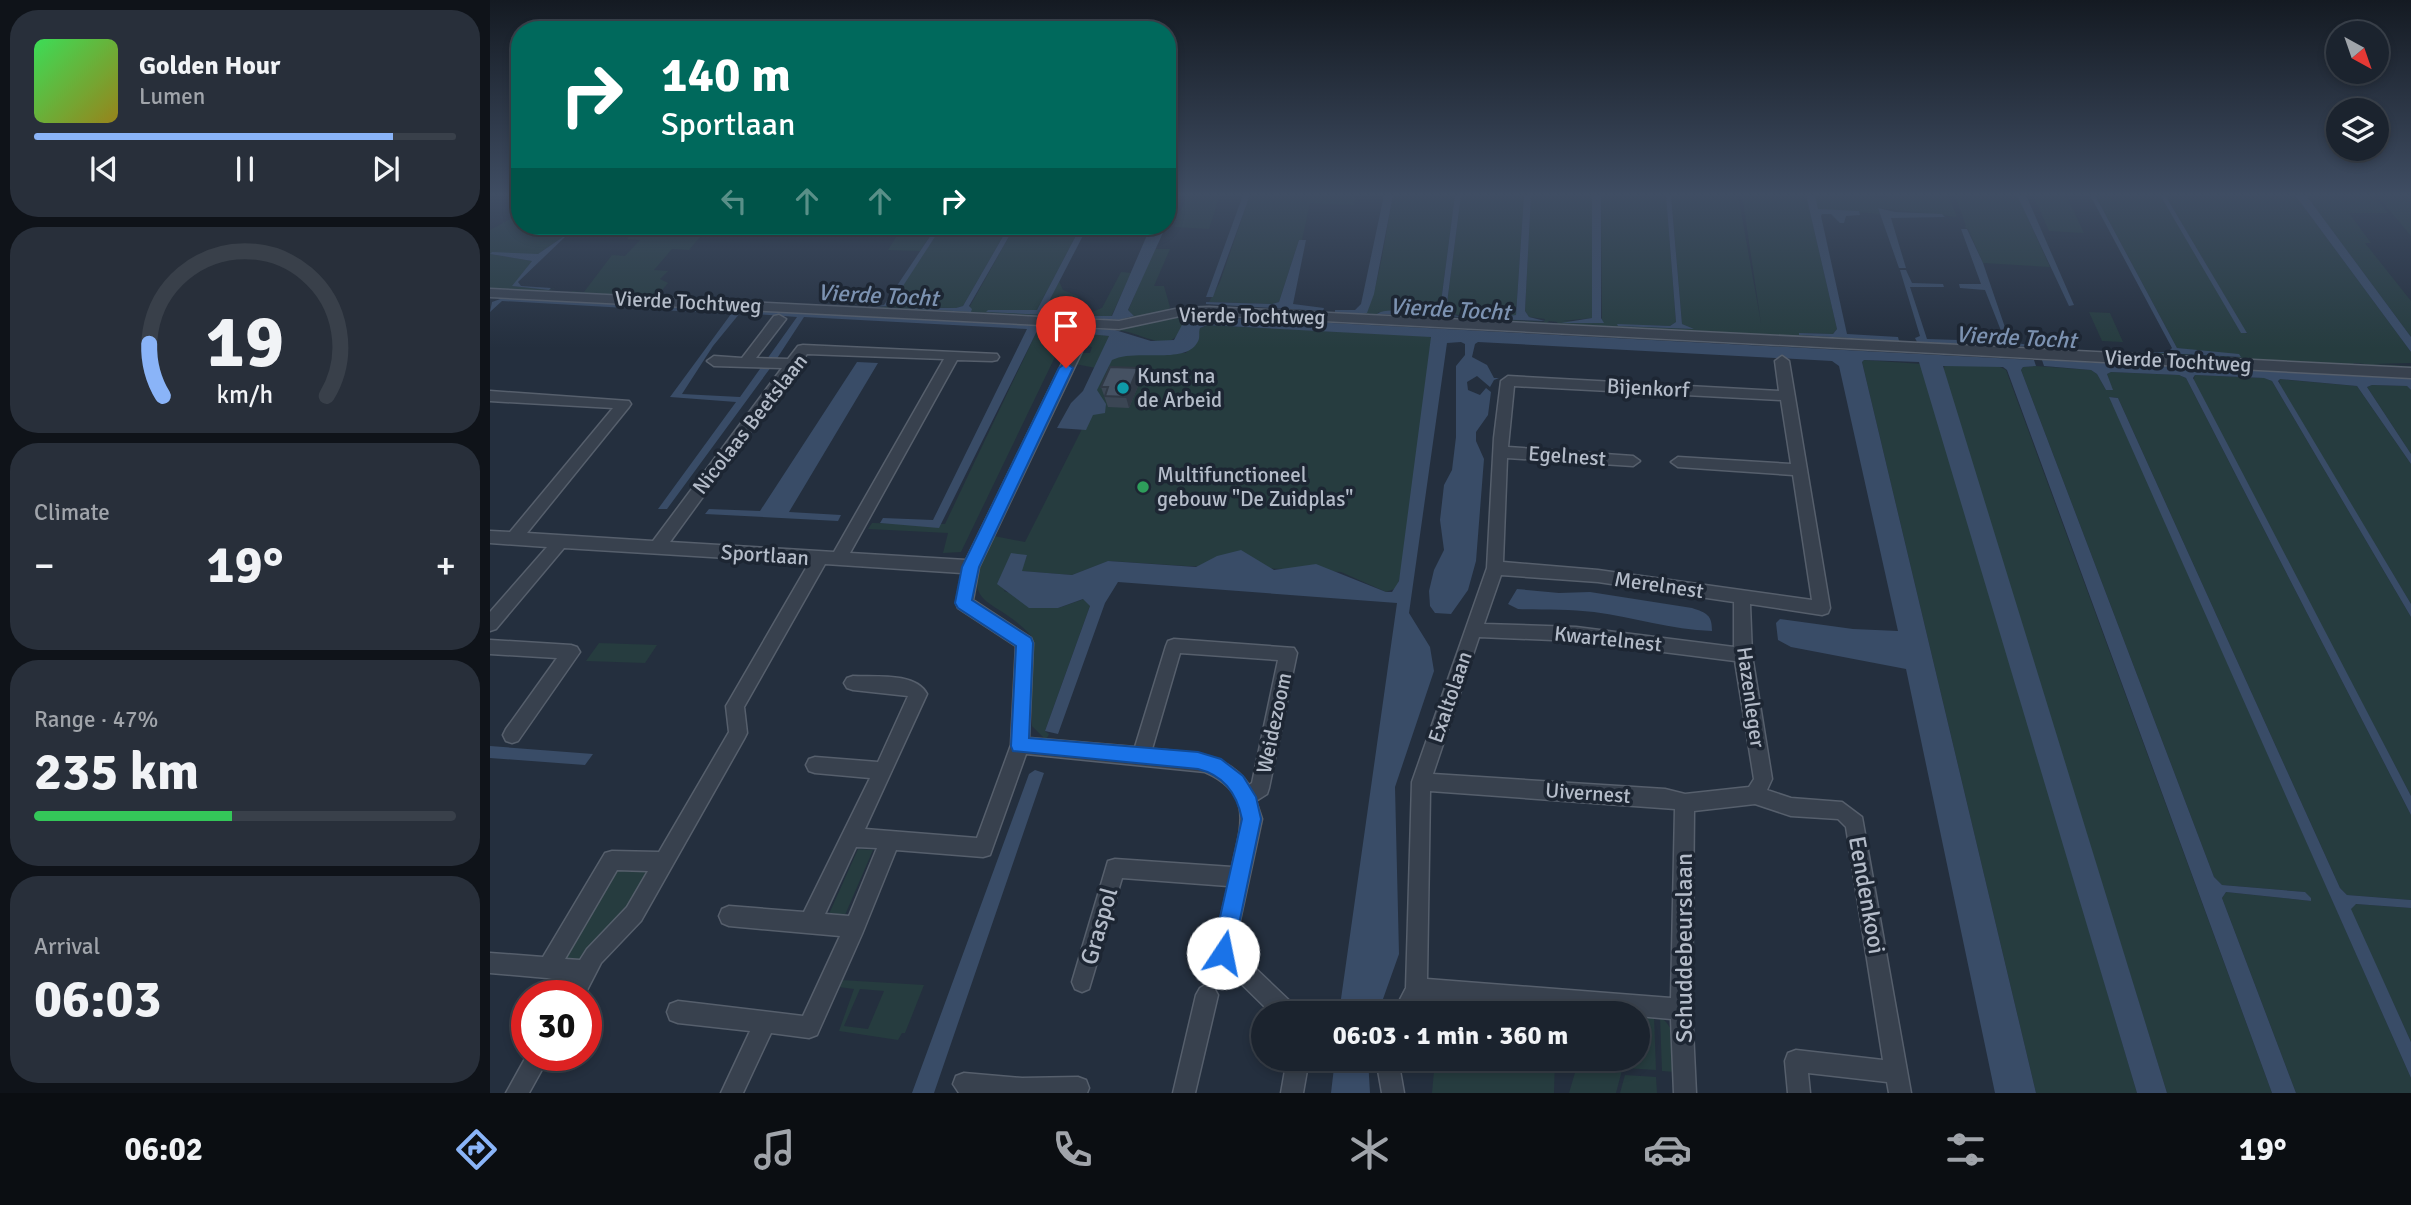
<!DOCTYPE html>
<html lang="en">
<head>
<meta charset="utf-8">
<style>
	body { margin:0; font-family:Signika,sans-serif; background:#282f3a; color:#f1f3f6; height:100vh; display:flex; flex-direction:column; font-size:26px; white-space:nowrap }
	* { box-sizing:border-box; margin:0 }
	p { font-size:23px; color:#a0a4aa }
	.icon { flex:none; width:38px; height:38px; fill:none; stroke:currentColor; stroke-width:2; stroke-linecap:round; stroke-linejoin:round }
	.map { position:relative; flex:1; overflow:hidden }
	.sheet { display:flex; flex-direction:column; gap:10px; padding:10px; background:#0f1319; width:490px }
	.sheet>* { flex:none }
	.banner { position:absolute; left:21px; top:21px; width:665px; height:214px; border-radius:28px; box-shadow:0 4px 10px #0003,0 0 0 2px #39404a; background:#00695c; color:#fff; overflow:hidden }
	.needle { width:46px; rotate:140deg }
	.fabs { position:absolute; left:1836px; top:21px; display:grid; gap:14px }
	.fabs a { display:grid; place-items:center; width:63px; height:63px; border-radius:50%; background:#1b232e; box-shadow:0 4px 10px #0003,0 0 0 2px #39404a; font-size:35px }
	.speed { position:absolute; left:21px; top:980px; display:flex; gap:14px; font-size:35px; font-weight:700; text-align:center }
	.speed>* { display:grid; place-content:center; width:91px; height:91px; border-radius:50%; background:#1b232e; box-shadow:0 4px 10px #0003,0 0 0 2px #39404a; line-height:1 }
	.speed .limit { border:10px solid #d22; background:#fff; color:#111 }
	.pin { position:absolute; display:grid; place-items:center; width:60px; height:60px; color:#fff; margin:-72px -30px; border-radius:50% 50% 50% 0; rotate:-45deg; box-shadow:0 0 7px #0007 }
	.pin .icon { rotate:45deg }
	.me { position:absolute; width:77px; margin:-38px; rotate:11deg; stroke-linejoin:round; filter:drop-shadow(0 0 5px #0008) }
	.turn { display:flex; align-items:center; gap:24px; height:147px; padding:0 35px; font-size:32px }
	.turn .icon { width:91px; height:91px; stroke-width:2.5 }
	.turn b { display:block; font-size:49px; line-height:60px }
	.lanes { display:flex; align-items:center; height:66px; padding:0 35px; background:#0003; justify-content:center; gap:35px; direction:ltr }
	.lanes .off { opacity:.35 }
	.big { font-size:52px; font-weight:700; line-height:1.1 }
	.sheet .widget { flex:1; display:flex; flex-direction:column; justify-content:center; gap:10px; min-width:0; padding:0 24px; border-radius:28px; background:#282f3a }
	.sheet .dial { align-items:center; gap:0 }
	.dial svg { height:182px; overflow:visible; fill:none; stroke:#39404a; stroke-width:7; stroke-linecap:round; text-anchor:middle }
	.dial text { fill:#f1f3f6; stroke:none }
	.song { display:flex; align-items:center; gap:21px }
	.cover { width:84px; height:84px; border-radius:10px; background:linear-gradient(135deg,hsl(130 70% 55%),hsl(50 70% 35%)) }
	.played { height:7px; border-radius:4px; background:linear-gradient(90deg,#8ab4f8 85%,#39404a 85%) }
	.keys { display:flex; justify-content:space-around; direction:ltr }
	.heat { display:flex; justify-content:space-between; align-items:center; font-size:38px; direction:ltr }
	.charge { height:10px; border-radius:5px; background:linear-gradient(90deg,#34c759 47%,#39404a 0) }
	.trip { position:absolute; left:761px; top:1001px; width:399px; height:70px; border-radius:35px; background:#1b232e; box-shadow:0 4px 10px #0003,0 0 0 2px #39404a; font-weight:700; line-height:70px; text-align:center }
	.tab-bar { display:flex; height:112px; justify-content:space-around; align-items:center; background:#0b0e12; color:#a0a4aa }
	.tab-bar .icon { width:49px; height:49px }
	.tab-bar .active { color:#8ab4f8 }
	.tab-bar b { font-size:32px; color:#f1f3f6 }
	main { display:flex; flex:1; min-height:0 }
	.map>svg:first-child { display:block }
	.green { fill:#263c3f; fill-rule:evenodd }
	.water { fill:#394c67; fill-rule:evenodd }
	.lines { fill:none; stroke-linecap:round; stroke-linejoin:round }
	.street-casing { stroke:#565f6c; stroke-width:3 }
	.street { fill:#38414e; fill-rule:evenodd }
	.wall { fill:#3b4654 }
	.shaded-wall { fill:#303945 }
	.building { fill:#455162; stroke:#303945; stroke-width:2 }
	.route { fill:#1a73e8; stroke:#114b97; stroke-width:2 }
	.culture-dot { fill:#0f9aa8; stroke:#1d2633; stroke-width:2.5 }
	.leisure-dot { fill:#2e9e5b; stroke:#1d2633; stroke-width:2.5 }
	.labels { text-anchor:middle; stroke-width:7; stroke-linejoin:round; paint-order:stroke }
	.street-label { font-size:21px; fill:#b4bcc9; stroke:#1d2633 }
	.poi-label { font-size:21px; fill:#b4bcc9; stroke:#1d2633; text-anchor:start }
	.water-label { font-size:23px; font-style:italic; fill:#7c92b1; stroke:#1d2633 }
	.near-street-label { font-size:24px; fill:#b4bcc9; stroke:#1d2633 }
</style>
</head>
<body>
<main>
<section class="sheet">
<div class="widget">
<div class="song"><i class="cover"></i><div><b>Golden Hour</b><p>Lumen</p></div></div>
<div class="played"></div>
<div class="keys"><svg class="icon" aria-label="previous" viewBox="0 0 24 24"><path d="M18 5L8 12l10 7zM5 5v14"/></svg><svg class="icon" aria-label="pause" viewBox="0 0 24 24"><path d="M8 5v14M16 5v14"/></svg><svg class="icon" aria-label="next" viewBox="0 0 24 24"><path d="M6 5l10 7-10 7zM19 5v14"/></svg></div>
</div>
<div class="widget dial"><svg viewBox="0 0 100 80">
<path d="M14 69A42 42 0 1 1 86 69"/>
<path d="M14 69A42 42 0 0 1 8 46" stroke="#8ab4f8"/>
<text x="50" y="56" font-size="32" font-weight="700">19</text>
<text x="50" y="72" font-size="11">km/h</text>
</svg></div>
<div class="widget"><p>Climate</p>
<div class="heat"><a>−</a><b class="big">19°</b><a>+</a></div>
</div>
<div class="widget"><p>Range · 47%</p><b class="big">235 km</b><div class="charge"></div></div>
<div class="widget"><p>Arrival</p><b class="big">06:03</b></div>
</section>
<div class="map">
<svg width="1921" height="1093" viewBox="0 0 1921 1093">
	<rect width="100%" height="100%" fill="#242f3e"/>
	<path class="green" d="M697 195H730L719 229 684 227Z
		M760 195H866L864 205 820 203 812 240H809L789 302 782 304 719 302 730 282Z
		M903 195H965L950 310 942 314 888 312 890 315 977 318 956 311 971 195H1034L1026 315 997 319 1054 322 1055 319 1039 317 1035 311 1041 195H1102V318L1072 321H1112L1111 195H1176L1186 322 1180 326 1127 325 1202 329 1192 324 1181 195H1248L1271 323 1252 195H1316L1347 329 1343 334 1310 333 1309 335 1409 340 1408 337 1410 342 1404 344 1318 340 1308 336 1293 338 1208 331 1131 329 1116 326 1111 329 1069 326 1067 322 1059 321 1055 325 1000 324 993 320 891 318 879 313 877 316H845L843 312C853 314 867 318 875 311 887 301 899 215 903 195Z
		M1325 195H1386L1387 198H1398L1397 195H1458L1467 217 1388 208 1390 214 1328 209Z
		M1465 195H1527L1560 267 1493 263 1478 229 1474 227 1476 226Z
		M1543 195H1576L1594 233 1559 231Z
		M1605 195H1670L1752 331 1757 334 1675 195H1805L1921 352V363L1883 364 1921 366V370C1902 369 1883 364 1864 363L1861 367 1767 361 1755 358 1655 355 1653 352 1750 357 1687 348Z
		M1816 195H1883L1898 213H1859L1881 243H1875L1921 301V337Z
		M1887 195H1921V236Z
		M30 214V226H89L48 254H0V230Z
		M149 226H233L230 229H217L199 250 182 249 164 270 178 271 170 279 178 283 168 295 155 297 82 294V291L94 292 122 255 135 256 150 240 137 239Z
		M413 226H447L430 251 398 250Z
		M452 226H519L473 306 466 308 414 307 448 310 479 308 525 226H591L547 310 543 312 577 315 554 311 569 281 573 290 588 296 583 307H575L574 310 582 315 571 320 498 316 493 313 410 309 400 306 398 308 380 309 399 306Z
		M664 249H680L664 286H674L680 307 678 310 641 321 594 319V315L612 308 631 272 641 273 621 317 600 318 628 320 644 316 638 311Z
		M0 254 42 261 23 286 58 290 68 287 55 292 0 291Z
		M1599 312 1620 313 1633 342 1612 341Z
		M708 313 1157 336 1156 338 708 316 695 317C686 356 664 339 638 332 624 329 608 327 593 328L596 326 643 327Z
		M717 325 938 336 943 339 914 576H910L907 588 896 592 851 572 793 569 696 566 619 561 582 575 531 571 537 555 514 591 568 608 594 599 600 606 555 731 559 734 556 740 542 726V637C504 593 463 612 504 536L535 542 591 431 620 351 696 353 710 328Z
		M547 331 577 332 471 552 453 553 458 533 378 529 382 523 455 524Z
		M591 332 619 336 606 368 585 364 590 353H600L602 347 598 346 602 336 591 335Z
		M1374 360 1432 364 1647 1093H1546L1372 362Z
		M1455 364 1508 366 1516 370 1782 1093H1677L1453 373Z
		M1546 366 1601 370 1607 374 1616 390H1622L1617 374 1621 372 1689 375 1696 378 1921 815V900L1857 895 1850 888 1628 398 1620 397 1921 1078V1093H1806L1732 898 1736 892 1821 901 1815 892 1732 885 1724 877 1531 370 1533 367Z
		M1705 375 1775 378 1782 381 1921 617V796L1703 382Z
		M1789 379 1867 386 1921 464V604L1790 387Z
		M1882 385 1917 386 1921 390V454L1877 387Z
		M109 643 167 645 155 663 96 661Z
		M368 849 383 850 355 915 339 914Z
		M127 868 161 870 138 911 91 959 69 960Z
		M1866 904 1921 908V1042L1860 909Z
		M351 980 434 985 415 1033H412L408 1040 349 1031 364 989 349 987ZM370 989 394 991 378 1029 354 1026Z
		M950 998 1066 1008V1013H949Z
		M1148 1015 1164 1016 1166 1070 1136 1068 1139 1059H1148Z
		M1170 1017C1188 1028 1184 1053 1185 1072L1172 1071Z
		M945 1059H1065L1064 1093H942Z
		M1089 1059H1135L1126 1093H1079Z
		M1135 1075 1166 1077 1167 1093H1130Z"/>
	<path class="water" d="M753 195H760L723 297H716Z
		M894 195H903L884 294 877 313 867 315 845 312V310H865L871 304Z
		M965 195H971L956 311 960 315 977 317 887 314C902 304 932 320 950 310Z
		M1034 195H1041L1035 311 1039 317 1055 321 997 319 1026 315Z
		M1102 195H1111V318L1114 323H1071L1102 318Z
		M1176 195H1181L1192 324 1204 329 1128 326 1127 324 1180 326 1186 322Z
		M1316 195H1325L1328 209 1369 211 1370 215 1356 216 1354 223H1350L1341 214H1332L1331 216 1357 334 1408 337 1409 341 1309 335V333L1343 334 1347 329Z
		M1527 195H1536L1584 305 1579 306Z
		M1600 195H1605L1687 348 1749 354 1751 357 1653 352H1678L1682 348Z
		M1670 195H1675L1757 333H1751Z
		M1805 195H1816L1921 337V352Z
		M1388 208 1405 212 1452 214 1455 217 1401 218 1416 268H1409Z
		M89 226H100L76 236 28 282 31 286 61 288 59 290 22 286 42 261 0 254 2 252 48 254Z
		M447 226H452L400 306 381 307 394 305Z
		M519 226H525L479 306 482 309 481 312 413 308H466L473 306Z
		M591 226H598L554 311 577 316 496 312 498 310H547Z
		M661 226H676L638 310 644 316 628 320 600 318 601 316H622Z
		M1471 229H1477L1493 263 1520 342 1552 347 1517 346 1495 290 1470 288 1469 284H1491Z
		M809 240H816L803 304 834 308 833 311 716 304V302L782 304 789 302Z
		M1410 270H1416L1422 283 1453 284 1454 287H1420L1437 339 1470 340V344L1427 342 1425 338 1430 336Z
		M16 297 625 330 661 341 684 340 693 323 691 318 708 316 1544 360 1546 366 1533 367 1531 370 1724 877 1732 885 1815 892 1821 898V901L1736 892 1732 898 1806 1093H1782L1517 370 1513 367 1453 366 1677 1093H1647L1429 362 1374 360 1372 362 1546 1093H1505L1416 669 1301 647 1288 640 1286 623 1290 619 1363 629 1408 631 1349 366 1342 361 988 342 985 344 982 357 997 365 1004 378H1009L1004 380 1000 387 987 376 977 382 978 390 990 395 996 388 1001 392 998 415 986 432V441L994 459 986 561 978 590 961 614 945 613 940 606 939 591 944 570 954 550 950 520 954 485 962 470 966 437V366L975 355V344L971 342 957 343 919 613 940 647 944 671 905 787 909 954 888 1013H849L907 603 628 582 615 603 568 734 555 731 600 606 593 599 568 608H539L507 584 521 553 537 555 532 571 582 575 618 561 706 567 727 556 751 550 784 570 826 564 896 592H902L909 581 941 337 717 325 710 328C708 334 711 337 707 343 694 365 645 348 622 360L607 390 616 404 615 413 603 415 596 430 567 428 581 403 593 391 619 336 548 329 449 528 390 523 393 518 443 520 537 329 314 317 284 363 177 509H168L246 402 180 397 241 314 12 301 0 312 2 302ZM250 313 307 317 250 397 192 394 223 346Z
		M1552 360 1921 378V390L1917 386 1882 385 1877 387 1921 454V464L1867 386 1790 379 1788 381 1921 604V617L1782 381 1774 378 1705 375 1703 378 1921 796V815L1696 378 1689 375 1621 372 1617 374 1623 390H1616L1607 374 1601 370 1554 366Z
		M367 362 388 363 299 512 351 515 348 521 215 514 219 509 270 511Z
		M1619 397 1628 398 1850 888 1857 895 1921 900V908L1866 904 1861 909 1921 1042V1078Z
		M1027 589 1069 593 1100 592 1202 608C1217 613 1222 615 1222 631 1181 630 1144 617 1104 612 1079 609 1053 610 1028 609L1018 604Z
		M0 746 103 754 95 765 0 758Z
		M545 770 554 773 444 1093H422L539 774Z
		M845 1059H878L880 1093H841Z"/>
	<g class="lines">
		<defs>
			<path id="street" d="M0 289 629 321 690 308 719 307 1921 368V378L719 315 690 316 629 329 0 297Z
				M289 315 296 319 266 358 298 359 308 346 313 345 507 354 509 357 507 360 502 361 467 360 360 553 476 560 581 345 583 332H593L595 345 489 567 483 600 541 638 543 643 539 738 645 747 676 646 678 641 684 639 804 648 807 653 779 788 777 794 766 801 772 819 744 948 804 1005 807 1013H781L726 959 723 952 738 886 632 878 599 989 592 992 585 989 582 982 618 861 625 859 742 867C751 826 764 793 715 772L536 754 500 855 493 857 406 850 372 934 327 1035 319 1038 281 1033 253 1093H231L260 1031 188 1023 180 1020 177 1012 180 1004 188 1001 313 1016 350 936 239 926 232 923 229 916 232 909 239 906 314 912 380 778 325 773 319 771 316 765 319 759 325 757 388 762 418 696 363 690 357 688 354 683 357 678 363 676C384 677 426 672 437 694L375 829 487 838 521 745 526 646 468 608 466 603 472 573 335 564 254 707 257 733 254 739 151 921 111 963 94 996H72L79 980 0 973V953L53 957 115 853 122 851 169 852 239 732 236 706 239 701 319 563 74 548 6 629 0 631V612L57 547 0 543V531L20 532 123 408 0 401V391L139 401 141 404 139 407 37 533 163 541 292 368 224 366 217 361 224 356 252 358 284 316ZM317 354 454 359 344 552 180 542ZM690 653 788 660 762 783 759 785C737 752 698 752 662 749ZM366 847 387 848 359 916 335 914ZM127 870 158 871 137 907 97 949 90 960 75 959Z
				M1292 356 1299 361 1340 608 1338 613 1332 615 1260 604 1262 655 1282 779 1277 790 1301 798 1352 802 1372 817 1421 1093H1399L1397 1082 1318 1073 1320 1093H1298L1295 1061 1298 1053 1306 1050 1393 1060 1356 827 1348 819 1301 816 1265 804 1204 811 1202 1009 1206 1093H1184L1181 1019 1148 1016V1013H1107L932 1000 925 1013H903L916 988 922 782 997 568 1004 438 1011 381 1018 376 1289 391 1285 361ZM1024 386 1291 400 1301 464 1188 457 1181 462 1188 467 1303 475 1322 600 1108 570 1013 562 1017 458 1143 466 1150 461 1143 456 1018 447ZM1011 575 1108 582 1244 602V647L1086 627 994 624ZM989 637 1086 641 1245 661 1264 779 1259 787 1195 794 1175 789 943 774ZM940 791 1185 809 1181 998 937 979Z
				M0 640 81 645 87 647 90 652 28 741 22 743 16 741 13 735 16 729 67 658 0 654Z
				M717 984 724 988 728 995 705 1093H683L706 995 710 988Z
				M37 1055H60L39 1093H16Z
				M797 1059H819L813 1093H791Z
				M886 1059H908L914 1093H892Z
				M474 1073 532 1078 588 1077 596 1080 599 1088 597 1093H469L463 1084 466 1076Z"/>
		</defs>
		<use href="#street" class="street-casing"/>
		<use href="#street" class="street"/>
	</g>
	<path class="wall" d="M648 368 651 379 639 408 618 407 611 387Z"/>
	<path class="shaded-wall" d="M648 368 651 379 639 408 636 397Z"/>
	<path class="building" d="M620 367 648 368 636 397 615 396 618 387H611Z"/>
	<linearGradient id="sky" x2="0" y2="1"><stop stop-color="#141a22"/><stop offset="0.56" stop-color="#3f4d63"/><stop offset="1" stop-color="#3f4d63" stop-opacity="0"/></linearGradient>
	<rect width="1921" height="348" fill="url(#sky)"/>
	<path class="route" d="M576 363 583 368 489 567 482 600 541 638 543 643 539 738 708 752 731 759 753 776 766 797 771 819 743 953 740 960 733 963 726 960 722 953 752 819C747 794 733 775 708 769L523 751 521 746 526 646 468 608 465 603 472 567 569 368Z"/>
	<circle class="culture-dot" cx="633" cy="388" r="7"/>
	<circle class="leisure-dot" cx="653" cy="487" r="7"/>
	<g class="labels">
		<g class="street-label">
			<text transform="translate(198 302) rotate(3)" y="7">Vierde Tochtweg</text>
			<text transform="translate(762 316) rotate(1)" y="7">Vierde Tochtweg</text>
			<text transform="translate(1688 361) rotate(3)" y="7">Vierde Tochtweg</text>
			<text transform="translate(1158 388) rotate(3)" y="7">Bijenkorf</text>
			<text transform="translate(260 424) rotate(-52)" y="7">Nicolaas Beetslaan</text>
			<text transform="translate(1077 456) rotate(4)" y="7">Egelnest</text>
			<text transform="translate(275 555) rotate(4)" y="7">Sportlaan</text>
			<text transform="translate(1169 585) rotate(8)" y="7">Merelnest</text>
			<text transform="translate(1118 639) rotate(6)" y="7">Kwartelnest</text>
			<text transform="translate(960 697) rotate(-71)" y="7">Exaltolaan</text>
			<text transform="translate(1261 697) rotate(82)" y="7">Hazenleger</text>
			<text transform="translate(784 723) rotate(-78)" y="7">Weidezoom</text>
			<text transform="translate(1098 793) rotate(4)" y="7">Uivernest</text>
		</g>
		<g class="poi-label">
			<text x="647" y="383">Kunst na<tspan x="647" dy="24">de Arbeid</tspan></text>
			<text x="667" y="482">Multifunctioneel<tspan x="667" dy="24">gebouw "De Zuidplas"</tspan></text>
		</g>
		<g class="water-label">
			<text transform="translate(388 295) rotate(3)" y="8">Vierde Tocht</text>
			<text transform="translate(960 309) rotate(3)" y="8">Vierde Tocht</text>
			<text transform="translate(1526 337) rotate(3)" y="8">Vierde Tocht</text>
		</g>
		<g class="near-street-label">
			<text transform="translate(1377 895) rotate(80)" y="8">Eendenkooi</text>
			<text transform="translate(609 926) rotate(-74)" y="8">Graspol</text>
			<text transform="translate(1194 948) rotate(-90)" y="8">Schuddebeurslaan</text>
		</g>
	</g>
</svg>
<div class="fabs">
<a><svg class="needle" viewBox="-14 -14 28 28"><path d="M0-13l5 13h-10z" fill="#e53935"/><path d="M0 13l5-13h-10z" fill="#a0a4aa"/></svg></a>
<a><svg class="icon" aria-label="layers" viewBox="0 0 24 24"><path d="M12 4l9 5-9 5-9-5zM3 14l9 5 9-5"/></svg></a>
</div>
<div class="speed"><div class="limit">30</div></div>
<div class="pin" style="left:576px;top:368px;background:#d93025"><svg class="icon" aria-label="arrive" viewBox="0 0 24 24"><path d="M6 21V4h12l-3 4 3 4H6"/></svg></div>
<svg class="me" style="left:733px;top:953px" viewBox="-20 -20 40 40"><circle r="19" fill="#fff"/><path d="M0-13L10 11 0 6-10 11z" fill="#1a73e8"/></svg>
<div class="trip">06:03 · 1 min · 360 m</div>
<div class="banner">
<div class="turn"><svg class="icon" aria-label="right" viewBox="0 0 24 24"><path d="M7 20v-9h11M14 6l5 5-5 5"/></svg><div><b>140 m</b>Sportlaan</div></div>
<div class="lanes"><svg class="icon off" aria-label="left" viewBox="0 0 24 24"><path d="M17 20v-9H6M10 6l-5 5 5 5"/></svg><svg class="icon off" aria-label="ahead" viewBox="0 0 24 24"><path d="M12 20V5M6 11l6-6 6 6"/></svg><svg class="icon off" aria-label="ahead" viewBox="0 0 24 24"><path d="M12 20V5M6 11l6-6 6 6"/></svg><svg class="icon" aria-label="right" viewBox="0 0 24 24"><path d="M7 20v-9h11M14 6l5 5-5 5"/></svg></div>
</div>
</div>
</main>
<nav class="tab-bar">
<b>06:02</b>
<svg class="icon active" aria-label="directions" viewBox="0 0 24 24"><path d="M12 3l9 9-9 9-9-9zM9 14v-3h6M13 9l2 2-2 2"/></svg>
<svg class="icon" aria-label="music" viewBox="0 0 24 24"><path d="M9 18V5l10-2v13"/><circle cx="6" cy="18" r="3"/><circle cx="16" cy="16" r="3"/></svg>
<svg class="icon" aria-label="phone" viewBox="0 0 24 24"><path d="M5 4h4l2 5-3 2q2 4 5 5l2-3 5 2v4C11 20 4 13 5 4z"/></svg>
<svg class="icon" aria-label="climate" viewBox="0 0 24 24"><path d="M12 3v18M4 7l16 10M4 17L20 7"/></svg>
<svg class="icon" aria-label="car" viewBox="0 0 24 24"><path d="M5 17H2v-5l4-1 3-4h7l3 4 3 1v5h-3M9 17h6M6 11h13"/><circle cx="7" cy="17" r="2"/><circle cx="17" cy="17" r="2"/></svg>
<svg class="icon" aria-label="filters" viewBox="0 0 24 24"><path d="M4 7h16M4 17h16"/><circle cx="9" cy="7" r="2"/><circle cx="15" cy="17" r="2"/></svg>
<b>19°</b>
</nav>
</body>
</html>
